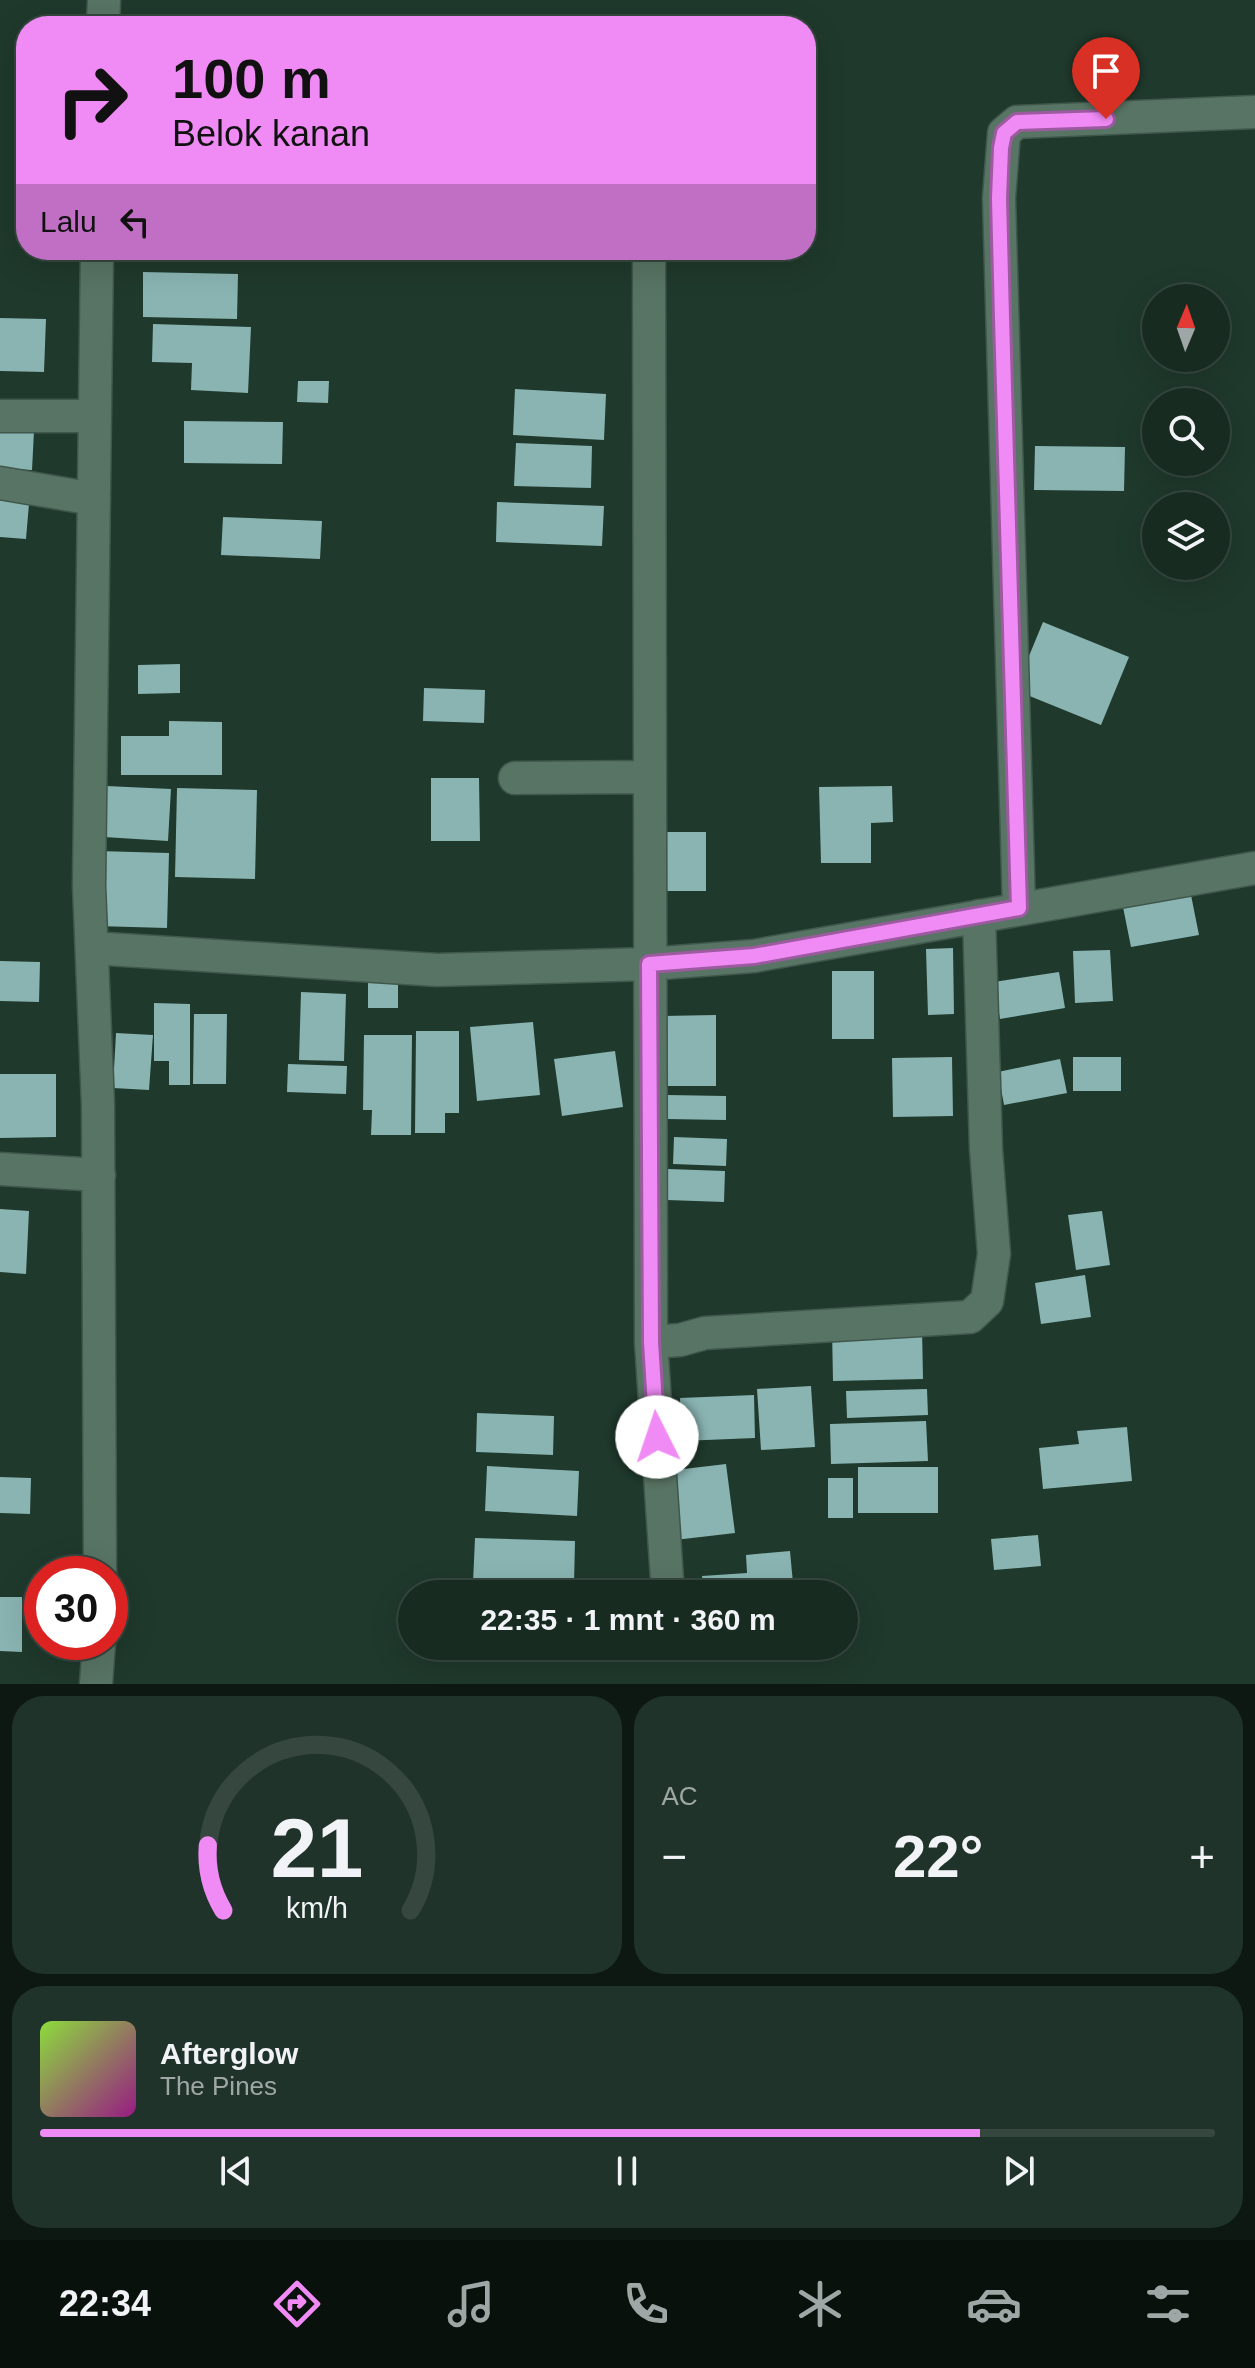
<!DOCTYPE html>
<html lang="id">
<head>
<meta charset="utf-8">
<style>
	body { margin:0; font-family:Helvetica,sans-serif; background:#20332a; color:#f1f3f6; height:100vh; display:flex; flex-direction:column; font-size:30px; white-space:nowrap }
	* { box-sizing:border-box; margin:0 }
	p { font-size:26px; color:#9ea7a5 }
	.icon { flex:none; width:44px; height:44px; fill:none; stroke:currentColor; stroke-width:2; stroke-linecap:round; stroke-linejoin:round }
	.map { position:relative; height:1684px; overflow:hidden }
	.side { display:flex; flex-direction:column; gap:12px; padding:12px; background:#0d1812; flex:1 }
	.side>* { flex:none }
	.hud { position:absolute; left:16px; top:16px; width:800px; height:244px; border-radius:32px; box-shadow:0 8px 32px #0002,0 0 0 2px #36473f; background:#f08bf5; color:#111; overflow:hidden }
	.needle { width:52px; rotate:2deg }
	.fabs { position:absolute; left:1142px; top:284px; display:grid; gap:16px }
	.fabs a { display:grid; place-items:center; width:88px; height:88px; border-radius:50%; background:#172b21; box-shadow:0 8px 32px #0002,0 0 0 2px #36473f; font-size:40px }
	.speed { position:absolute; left:24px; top:1556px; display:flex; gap:16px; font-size:40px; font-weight:700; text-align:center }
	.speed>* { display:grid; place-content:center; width:104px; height:104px; border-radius:50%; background:#172b21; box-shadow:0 8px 32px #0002,0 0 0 2px #36473f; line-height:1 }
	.speed .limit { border:12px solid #d22; background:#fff; color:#111 }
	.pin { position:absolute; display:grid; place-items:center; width:68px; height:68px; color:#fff; margin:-82px -34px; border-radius:50% 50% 50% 0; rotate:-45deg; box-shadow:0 0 8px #0007 }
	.pin .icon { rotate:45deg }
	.me { position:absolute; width:88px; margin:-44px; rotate:356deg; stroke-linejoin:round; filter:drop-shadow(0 0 6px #0008) }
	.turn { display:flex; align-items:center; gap:28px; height:168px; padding:0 24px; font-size:36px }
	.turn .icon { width:104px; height:104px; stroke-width:2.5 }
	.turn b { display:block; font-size:56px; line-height:68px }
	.then { display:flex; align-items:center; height:76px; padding:0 24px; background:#0003; gap:16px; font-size:30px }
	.big { font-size:60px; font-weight:700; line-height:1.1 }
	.side .widget { flex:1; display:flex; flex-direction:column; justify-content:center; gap:12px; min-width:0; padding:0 28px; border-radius:32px; background:#20332a }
	.side .dial { align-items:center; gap:0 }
	.dial svg { height:208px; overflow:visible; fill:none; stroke:#36473f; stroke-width:7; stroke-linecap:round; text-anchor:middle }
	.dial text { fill:#f1f3f6; stroke:none }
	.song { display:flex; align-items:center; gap:24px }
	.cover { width:96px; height:96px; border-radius:12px; background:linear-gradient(135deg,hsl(90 70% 55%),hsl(310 70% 35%)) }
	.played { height:8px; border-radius:4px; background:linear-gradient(90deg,#f08bf5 80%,#36473f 80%) }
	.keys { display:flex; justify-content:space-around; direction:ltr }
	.heat { display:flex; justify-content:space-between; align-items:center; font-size:44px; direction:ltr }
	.side .tiles { flex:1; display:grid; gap:12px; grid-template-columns:1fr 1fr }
	.widget:last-child { grid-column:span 2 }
	.trip { position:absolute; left:398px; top:1580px; width:460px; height:80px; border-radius:40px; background:#172b21; box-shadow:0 8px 32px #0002,0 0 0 2px #36473f; font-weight:700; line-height:80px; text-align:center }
	.menu { display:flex; height:128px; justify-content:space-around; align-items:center; background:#09110d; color:#9ea7a5 }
	.menu .icon { width:56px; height:56px }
	.menu .active { color:#f08bf5 }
	.menu b { font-size:36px; color:#f1f3f6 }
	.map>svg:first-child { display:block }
	.building { fill:#89b4b2 }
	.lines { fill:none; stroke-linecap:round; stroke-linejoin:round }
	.minor-casing { stroke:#40574c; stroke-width:35 }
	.minor { stroke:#587464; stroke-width:32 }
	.route-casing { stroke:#9c5a9f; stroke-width:20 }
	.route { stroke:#f08bf5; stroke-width:14 }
</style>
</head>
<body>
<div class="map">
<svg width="1255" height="1684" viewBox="0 0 1255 1684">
	<rect width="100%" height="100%" fill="#1f392c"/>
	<path class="building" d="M143 272 238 274 237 319 143 317Z
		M0 318 46 319 44 372 0 371Z
		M153 324 251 327 248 393 191 390 192 363 152 362Z
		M298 381H329L328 403 297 402Z
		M515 389 606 394 604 440 513 435Z
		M184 421 283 422 282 464 184 463Z
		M0 429 34 431 32 470 0 468Z
		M516 443 592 446 591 488 514 486Z
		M1035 446 1125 447 1124 491 1034 490Z
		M0 489 30 492 26 539 0 537Z
		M497 502 604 506 602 546 496 542Z
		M223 517 322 521 320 559 221 555Z
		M1043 622 1129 657 1101 725 1015 690Z
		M180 664V693L138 694V665Z
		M424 688 485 690 484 723 423 721Z
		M169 721 222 722V775H121V736H169Z
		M431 778H479L480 841H431Z
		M106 786 171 789 168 841 104 837Z
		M892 786 893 822 871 823V863H821L819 787Z
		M177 788 257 790 255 879 175 877Z
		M659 832H706V891H659Z
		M98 851 169 853 167 928 96 926Z
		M1190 890 1199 935 1131 947 1122 902Z
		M953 948 954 1014 928 1015 926 949Z
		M1110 950 1113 1001 1075 1003 1073 951Z
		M0 961 40 962 39 1002 0 1001Z
		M368 971H398V1008H368Z
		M832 971H874V1039H832Z
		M1059 972 1065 1008 1000 1019 994 982Z
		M301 992 346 994 344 1061 299 1060Z
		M154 1003 190 1004V1085H169V1061H154Z
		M194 1014H227L226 1084H193Z
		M716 1015V1086H663L662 1016Z
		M533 1022 540 1095 477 1101 470 1027Z
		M416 1031H459V1113H445V1133H415Z
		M116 1033 153 1035 149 1090 113 1088Z
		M364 1035H412L411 1135H371L372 1110H363Z
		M615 1051 623 1107 562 1116 554 1059Z
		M952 1057 953 1116 893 1117 892 1058Z
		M1073 1057H1121V1091H1073Z
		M1060 1059 1067 1093 1004 1105 998 1072Z
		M288 1064 347 1066 346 1094 287 1092Z
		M0 1074H56V1137L0 1138Z
		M667 1095 726 1096V1120L666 1119Z
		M674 1137 727 1139 726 1166 673 1164Z
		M668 1169 725 1171 724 1202 667 1200Z
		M0 1209 29 1211 26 1274 0 1272Z
		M1102 1211 1110 1265 1076 1270 1068 1215Z
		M1085 1275 1091 1317 1041 1324 1035 1283Z
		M922 1327 923 1379 833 1381 832 1329Z
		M811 1386 815 1447 761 1450 757 1389Z
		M927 1389 928 1415 847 1418 846 1391Z
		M754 1395 755 1438 682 1441 680 1398Z
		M477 1413 554 1416 553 1455 476 1452Z
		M926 1421 928 1461 831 1464 830 1424Z
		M1127 1427 1132 1481 1043 1489 1039 1448 1079 1444 1077 1431Z
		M726 1464 735 1533 675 1540 667 1471Z
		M487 1466 579 1471 577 1516 485 1511Z
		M858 1467H938V1513H858Z
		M0 1477 31 1478 30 1514 0 1513Z
		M828 1478H853V1518H828Z
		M1038 1535 1041 1566 994 1570 991 1539Z
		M475 1538 575 1541 574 1585 473 1583Z
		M790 1551 794 1594H704L702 1576 747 1573 746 1555Z
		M467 1588 531 1592V1594H466Z
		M0 1597H22V1652L0 1651Z
		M464 1646H573V1657L463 1650Z"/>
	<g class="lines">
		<defs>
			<path id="minor" d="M103 26 104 0
				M97 250 89 886 98 1105 100 1574
				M649 250 651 1342
				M0 416H95
				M0 483 94 499
				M515 778 649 777
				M1019 908 999 198 1004 133 1017 122 1255 112
				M92 948 437 970 649 964 754 956 1255 868
				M0 1169 99 1175
				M668 1594 651 1342 680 1340 705 1333 970 1317 987 1301 994 1254 986 1149 979 916
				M96 1684 99 1642"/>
		</defs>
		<use href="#minor" class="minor-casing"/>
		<use href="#minor" class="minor"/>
	</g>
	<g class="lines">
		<defs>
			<path id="route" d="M657 1437 651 1342 649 964 754 956 1019 908 1002 318 999 198 1001 148 1004 133 1017 122 1106 119"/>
		</defs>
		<use href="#route" class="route-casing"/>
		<use href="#route" class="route"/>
	</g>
</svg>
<div class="fabs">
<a><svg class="needle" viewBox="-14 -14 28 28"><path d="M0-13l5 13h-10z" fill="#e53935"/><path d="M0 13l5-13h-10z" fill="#9ea7a5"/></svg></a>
<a><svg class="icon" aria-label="search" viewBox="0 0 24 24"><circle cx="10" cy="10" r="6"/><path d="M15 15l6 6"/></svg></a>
<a><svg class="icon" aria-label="layers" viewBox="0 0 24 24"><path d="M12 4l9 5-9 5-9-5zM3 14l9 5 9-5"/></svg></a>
</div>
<div class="speed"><div class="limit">30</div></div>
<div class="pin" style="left:1106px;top:119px;background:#d93025"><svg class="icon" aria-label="arrive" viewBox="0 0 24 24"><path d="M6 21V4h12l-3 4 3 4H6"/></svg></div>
<svg class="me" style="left:657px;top:1437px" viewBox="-20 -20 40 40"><circle r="19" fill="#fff"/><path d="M0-13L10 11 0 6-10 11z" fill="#f08bf5"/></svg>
<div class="trip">22:35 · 1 mnt · 360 m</div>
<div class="hud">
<div class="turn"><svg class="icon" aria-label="right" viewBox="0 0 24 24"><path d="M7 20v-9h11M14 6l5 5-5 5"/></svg><div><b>100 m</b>Belok kanan</div></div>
<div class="then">Lalu<svg class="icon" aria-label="left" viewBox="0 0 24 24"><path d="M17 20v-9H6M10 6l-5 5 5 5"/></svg></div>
</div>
</div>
<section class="side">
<div class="tiles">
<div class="widget dial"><svg viewBox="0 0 100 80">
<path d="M14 69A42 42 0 1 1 86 69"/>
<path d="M14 69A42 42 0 0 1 8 44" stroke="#f08bf5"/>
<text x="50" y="56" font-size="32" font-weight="700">21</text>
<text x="50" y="72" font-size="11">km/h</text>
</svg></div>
<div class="widget"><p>AC</p>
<div class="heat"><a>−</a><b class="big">22°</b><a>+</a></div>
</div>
<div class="widget">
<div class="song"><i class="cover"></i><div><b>Afterglow</b><p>The Pines</p></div></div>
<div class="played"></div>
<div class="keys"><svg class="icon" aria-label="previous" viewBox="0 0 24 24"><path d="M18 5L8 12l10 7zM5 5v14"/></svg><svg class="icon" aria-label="pause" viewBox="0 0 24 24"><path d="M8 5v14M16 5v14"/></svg><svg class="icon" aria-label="next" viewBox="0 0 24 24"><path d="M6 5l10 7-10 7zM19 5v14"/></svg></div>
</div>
</div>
</section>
<nav class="menu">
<b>22:34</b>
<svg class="icon active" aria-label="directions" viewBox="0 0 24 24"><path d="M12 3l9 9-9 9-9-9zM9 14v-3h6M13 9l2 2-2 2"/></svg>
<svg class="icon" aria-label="music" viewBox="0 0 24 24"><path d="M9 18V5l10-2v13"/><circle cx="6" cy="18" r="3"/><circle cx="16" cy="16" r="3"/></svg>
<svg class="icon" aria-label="phone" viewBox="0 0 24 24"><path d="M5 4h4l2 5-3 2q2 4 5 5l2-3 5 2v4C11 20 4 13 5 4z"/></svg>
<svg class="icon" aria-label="climate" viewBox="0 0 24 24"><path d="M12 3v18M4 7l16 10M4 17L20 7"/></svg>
<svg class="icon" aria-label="car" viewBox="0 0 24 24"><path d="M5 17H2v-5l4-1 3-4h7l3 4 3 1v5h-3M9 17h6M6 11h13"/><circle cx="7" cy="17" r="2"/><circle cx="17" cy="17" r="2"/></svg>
<svg class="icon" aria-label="filters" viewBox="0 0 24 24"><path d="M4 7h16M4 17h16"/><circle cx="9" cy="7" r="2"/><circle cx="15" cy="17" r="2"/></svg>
</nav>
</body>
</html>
